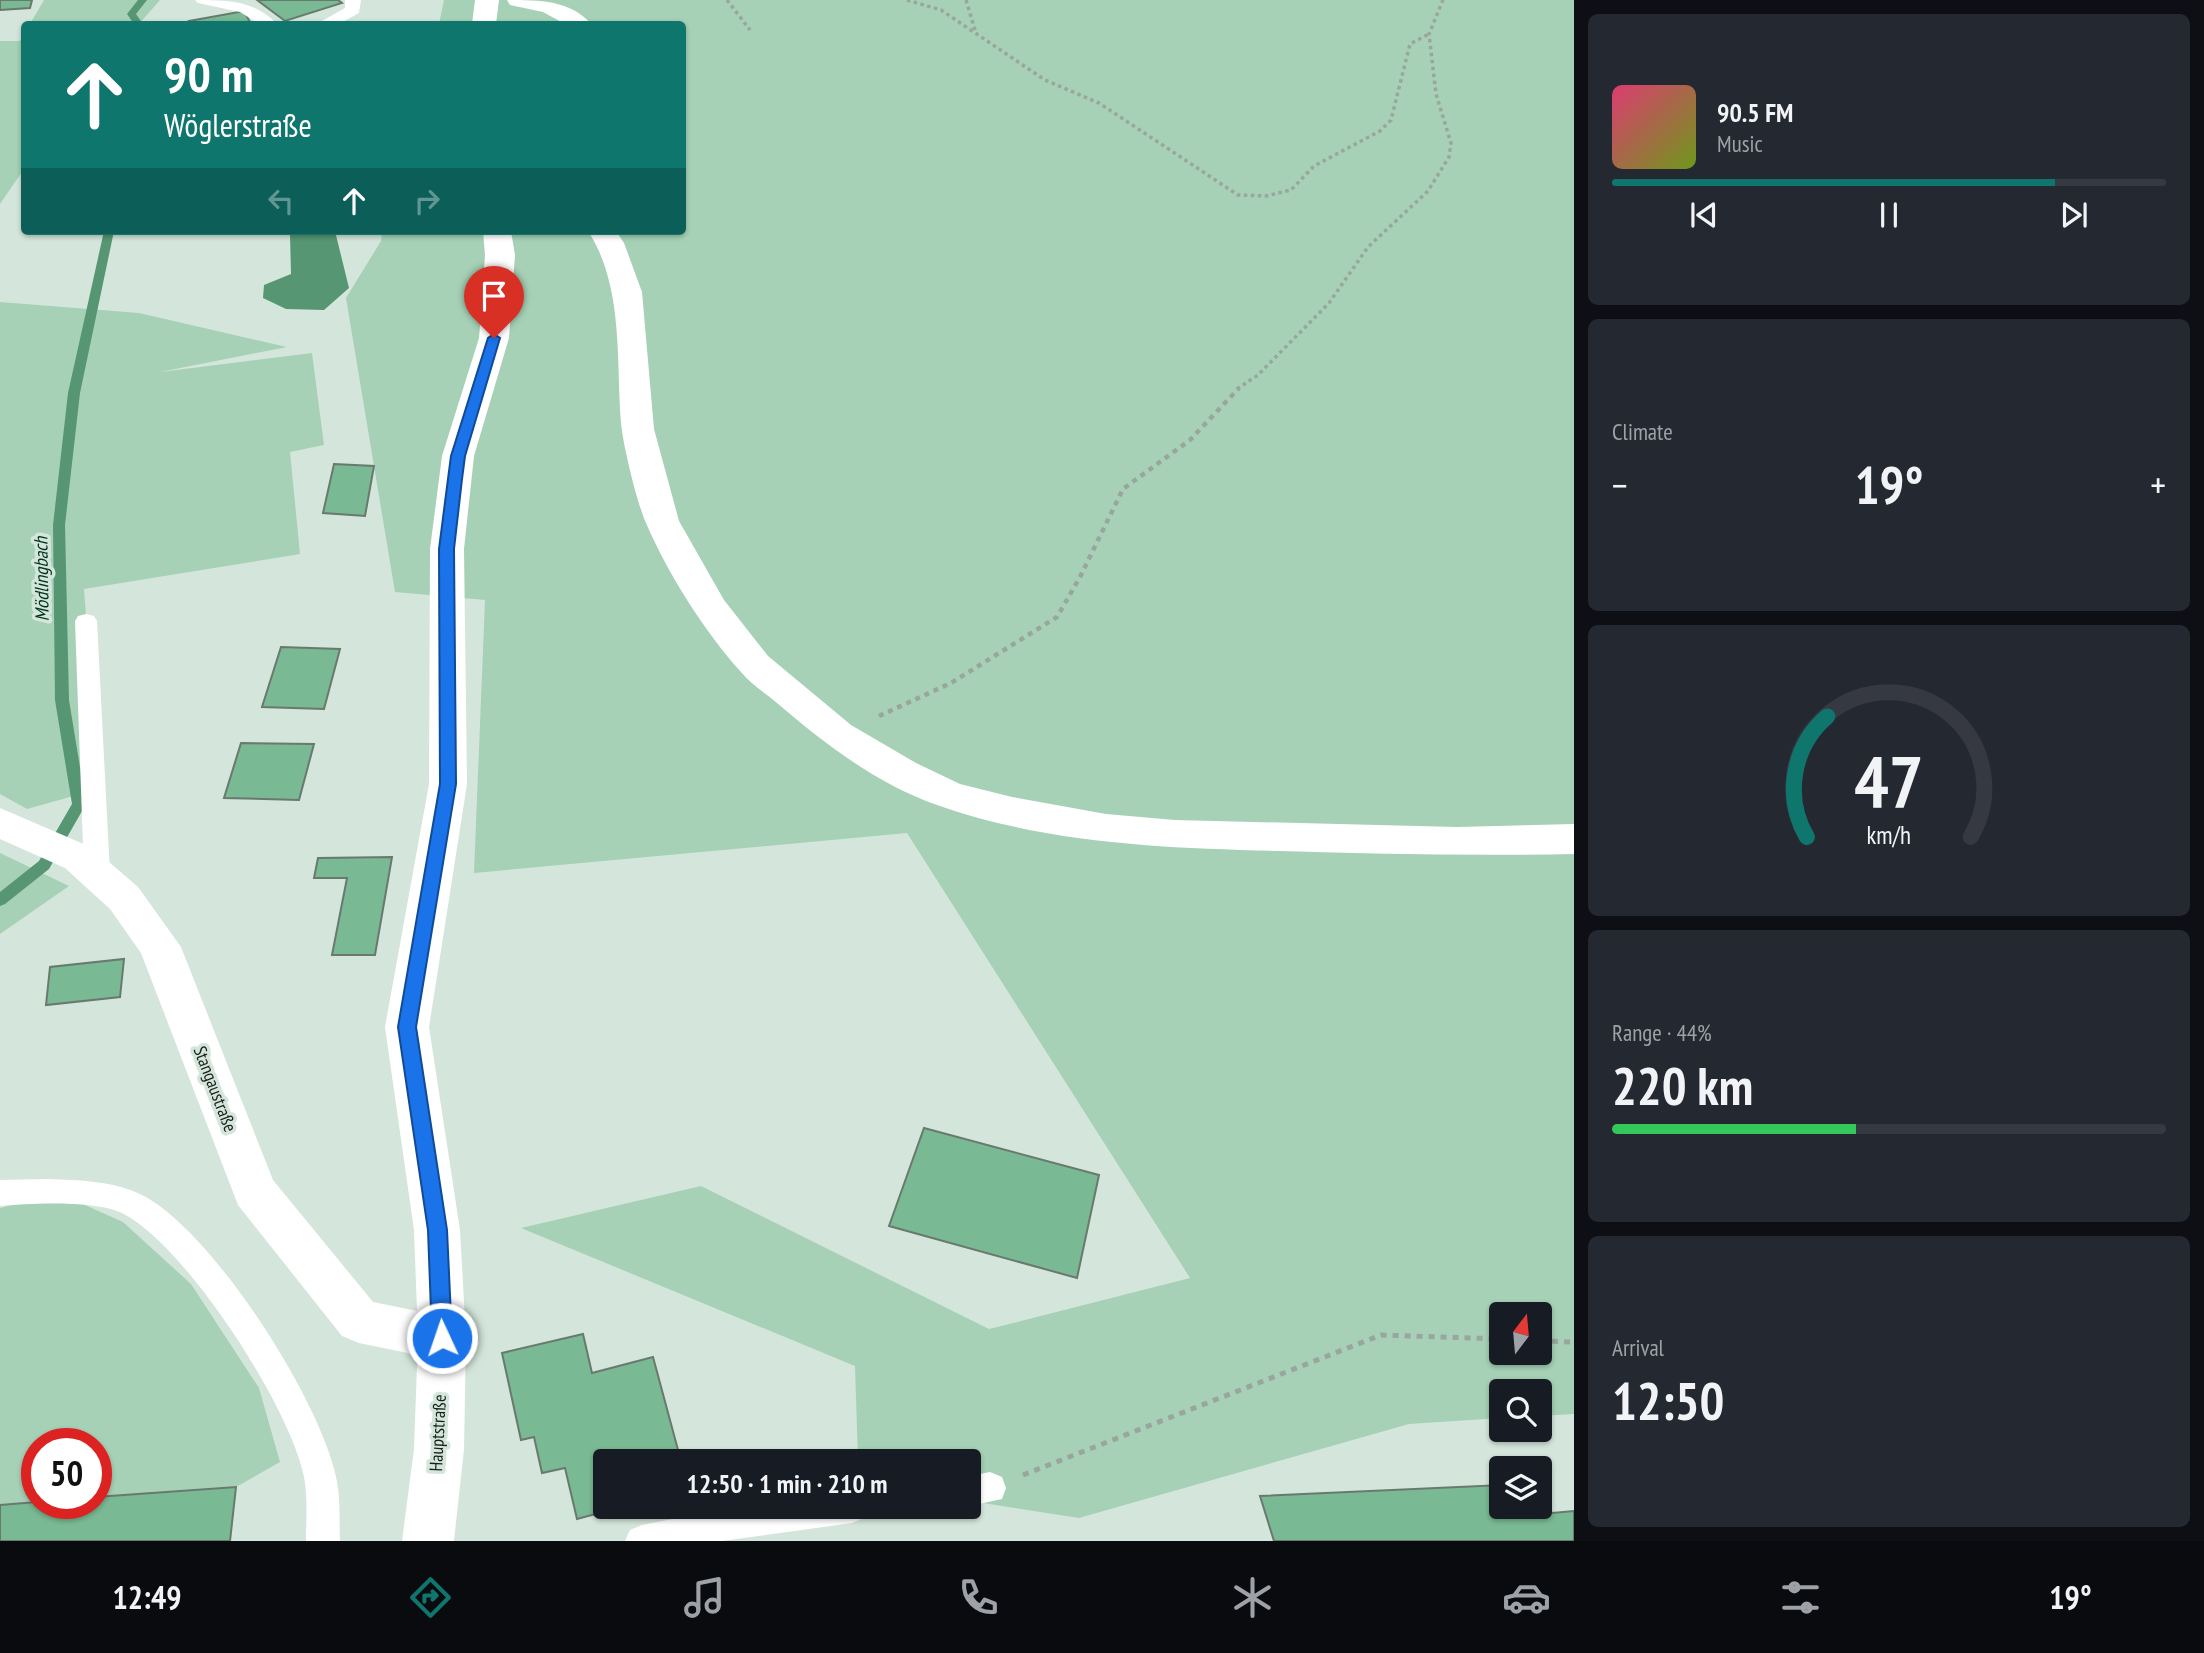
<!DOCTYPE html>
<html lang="en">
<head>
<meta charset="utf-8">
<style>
	body { margin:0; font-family:"PT Sans Narrow",sans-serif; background:#242831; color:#f1f3f6; height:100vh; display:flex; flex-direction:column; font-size:26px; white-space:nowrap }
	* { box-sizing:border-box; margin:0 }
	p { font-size:23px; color:#9ea1a6 }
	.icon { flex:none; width:38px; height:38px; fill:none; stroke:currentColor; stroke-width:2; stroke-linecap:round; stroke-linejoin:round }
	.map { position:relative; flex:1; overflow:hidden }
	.details { display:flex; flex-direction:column; gap:14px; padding:14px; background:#0d0f14; width:630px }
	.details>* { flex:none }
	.guide { position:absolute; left:21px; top:21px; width:665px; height:214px; border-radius:7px; box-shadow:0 2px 5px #0004; background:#0f766e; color:#fff; overflow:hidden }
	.needle { width:46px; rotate:16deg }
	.fabs { position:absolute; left:1489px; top:1302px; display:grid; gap:14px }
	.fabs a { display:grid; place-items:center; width:63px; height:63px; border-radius:7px; background:#171b24; box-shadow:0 2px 5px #0004; font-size:35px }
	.speed { position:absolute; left:21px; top:1428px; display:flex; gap:14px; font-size:35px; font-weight:700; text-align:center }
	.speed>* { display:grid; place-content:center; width:91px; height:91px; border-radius:50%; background:#171b24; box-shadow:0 2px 5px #0004; line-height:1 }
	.speed .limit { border:10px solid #d22; background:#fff; color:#111 }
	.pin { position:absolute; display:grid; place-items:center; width:60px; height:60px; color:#fff; margin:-72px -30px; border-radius:50% 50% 50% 0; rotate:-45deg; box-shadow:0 0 7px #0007 }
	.pin .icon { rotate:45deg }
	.me { position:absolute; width:77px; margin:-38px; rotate:357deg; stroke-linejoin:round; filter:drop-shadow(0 0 5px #0008) }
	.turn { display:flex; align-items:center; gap:24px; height:147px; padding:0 28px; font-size:32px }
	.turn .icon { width:91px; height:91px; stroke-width:2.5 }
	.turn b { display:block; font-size:49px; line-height:60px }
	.lanes { display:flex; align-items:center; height:66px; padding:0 28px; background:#0003; justify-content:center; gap:35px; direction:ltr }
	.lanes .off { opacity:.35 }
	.big { font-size:52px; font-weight:600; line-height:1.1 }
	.details .card { flex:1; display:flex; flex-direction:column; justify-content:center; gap:10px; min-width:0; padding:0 24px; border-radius:10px; background:#242831 }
	.details .dial { align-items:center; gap:0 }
	.dial svg { height:182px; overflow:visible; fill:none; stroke:#363941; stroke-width:7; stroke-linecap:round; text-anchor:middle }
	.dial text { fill:#f1f3f6; stroke:none }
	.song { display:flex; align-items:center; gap:21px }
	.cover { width:84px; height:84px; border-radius:10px; background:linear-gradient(135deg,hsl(340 70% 55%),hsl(80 70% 35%)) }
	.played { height:7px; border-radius:4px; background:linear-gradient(90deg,#0f766e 80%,#363941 80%) }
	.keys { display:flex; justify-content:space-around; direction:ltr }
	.heat { display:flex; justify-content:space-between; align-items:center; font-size:38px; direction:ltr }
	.charge { height:10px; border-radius:5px; background:linear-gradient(90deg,#34c759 44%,#363941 0) }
	.trip { position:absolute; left:593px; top:1449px; width:388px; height:70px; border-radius:7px; background:#171b24; box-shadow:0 2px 5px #0004; font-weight:600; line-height:70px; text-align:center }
	.tabs { display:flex; height:112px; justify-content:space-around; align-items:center; background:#090b0e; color:#9ea1a6 }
	.tabs .icon { width:49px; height:49px }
	.tabs .on { color:#0f766e }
	.tabs b { font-size:32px; color:#f1f3f6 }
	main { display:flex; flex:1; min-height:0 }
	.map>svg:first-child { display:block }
	.green { fill:#a6d1b6; fill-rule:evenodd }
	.water { fill:#579672 }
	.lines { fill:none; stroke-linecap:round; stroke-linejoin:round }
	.stream { fill:#579672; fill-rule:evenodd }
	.building { fill:#79b993; stroke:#69796e; stroke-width:2 }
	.path-far2 { stroke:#98a69d; stroke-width:3.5; stroke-dasharray:3.5 3.5; stroke-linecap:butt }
	.path-far1 { stroke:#98a69d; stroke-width:4.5; stroke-dasharray:5 5; stroke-linecap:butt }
	.path { stroke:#98a69d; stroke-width:5; stroke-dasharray:6 6; stroke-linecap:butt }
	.service { fill:#fff; fill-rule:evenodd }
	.minor { fill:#fff; fill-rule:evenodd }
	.secondary { fill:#fff; fill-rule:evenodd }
	.route { fill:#1a73e8; stroke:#114b97; stroke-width:2 }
	.labels { text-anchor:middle; stroke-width:7; stroke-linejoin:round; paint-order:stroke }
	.street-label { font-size:18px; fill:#19201c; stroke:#d4e6db }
	.water-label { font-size:19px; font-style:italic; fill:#00331b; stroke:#d4e6db }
</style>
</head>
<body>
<main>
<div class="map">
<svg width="1574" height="1541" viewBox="0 0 1574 1541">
	<rect width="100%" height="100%" fill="#d4e6db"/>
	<path class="green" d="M44 0H160L139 24H30Z
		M444 0H1574V1414L1540 1416V1391H1502L1501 1418 1409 1424 1079 1518 970 1501V1461H858L855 1366 521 1228 701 1186 989 1329 1190 1278 907 833 474 873 485 600 395 592 346 298 381 241 382 231H682V24H439ZM1502 1314H1540V1353H1502Z
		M24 33V169L0 204V41H20Z
		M0 302 139 313 287 347 160 372 312 353 324 445 290 452 300 554 84 589 99 789 27 809 0 794Z
		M0 853 69 886 0 934Z
		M58 1193 123 1222 191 1284 259 1388 280 1462 236 1487 96 1497V1444H37V1502L0 1505V1208Z"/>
	<path class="water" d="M293 231H335L349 288 324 310 286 309 263 298 264 285 291 274 290 235Z"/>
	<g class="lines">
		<path class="stream" d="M138 0H147L136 14 143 24H134L127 14Z
			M104 231H114L80 393 65 525 69 700 86 804 49 869 5 904 0 906V892L39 861 72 804 55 700 53 525 68 393Z"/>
	</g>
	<path class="building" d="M0 0H32L30 8 0 10Z
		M257 0H338L342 3 285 21Z
		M244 11 251 24H191L189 21Z
		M191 231H256L190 234Z
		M334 464 374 466 365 516 323 513Z
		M281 647 340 649 324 709 262 707Z
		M241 743 314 744 299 800 224 798Z
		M392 857 375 955H332L347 878H314L318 858Z
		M124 959 120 997 46 1005 50 967Z
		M924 1128 1099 1175 1077 1278 889 1226Z
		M583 1334 592 1373 653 1357 681 1461H606V1507H622L577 1519 565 1468 542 1473 534 1437 521 1440 502 1353Z
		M1502 1485V1507H1540V1496L1552 1513 1574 1511V1541H1274L1260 1496Z
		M236 1487 230 1541H0V1505L37 1502 96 1503V1497Z"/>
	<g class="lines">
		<path class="path-far2" d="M727 0 750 30
			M907 0 941 10 1045 80 1099 103 1238 195 1266 196 1291 190 1314 166 1380 131 1391 120 1410 44 1429 34
			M966 0 975 30
			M1237 389 1258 375 1329 303 1368 247 1428 191 1449 157 1451 143 1436 94 1429 34 1443 0"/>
		<path class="path-far1" d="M879 716 951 683 1057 617 1080 577 1123 489 1190 440 1239 388"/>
		<path class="path" d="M1540 1341 1574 1342
			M1023 1475 1381 1335 1502 1339"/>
		<path class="service" d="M195 0C225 0 255 0 277 24H259L240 12 198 3Z
			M345 0H361L359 13 339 24H320L322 21 345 8Z
			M86 614 94 616 97 621 110 874 106 881 97 884 88 881 84 874 75 621 78 616Z
			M48 1179C79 1180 114 1181 142 1195 213 1231 320 1400 336 1477 341 1498 339 1520 340 1541H306C306 1520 308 1498 304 1477 290 1407 186 1245 122 1213 95 1200 30 1203 0 1206V1180Z
			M990 1472 1002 1477 1006 1488 1002 1499 970 1506V1476Z
			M733 1507H869L864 1518 852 1523 722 1541H625L630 1530 642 1525Z"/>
		<path class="minor" d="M0 808 93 848 138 887 181 947 273 1180 373 1302 442 1316 459 1322 466 1338 459 1354 442 1360 359 1343 342 1336 238 1205 141 953 110 909 65 868 0 839Z"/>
		<path class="secondary" d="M475 0H499L496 24H472Z
			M507 0C538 0 571 0 591 24H565L543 12 510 5Z
			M483 231H511L515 255 509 338 474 456 464 549 467 784 429 1027 460 1230 466 1338 464 1449 454 1541H402L414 1449 418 1338 414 1230 385 1027 429 784 430 549 442 456 479 338 485 255Z
			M588 231H616L624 243 642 292 654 429 679 521 724 600 768 656 851 725 916 763 960 784 1012 797 1106 814 1175 820 1457 827 1574 824V854C1476 856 1379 854 1281 851 1166 848 1047 844 937 805 877 784 825 744 777 703 765 693 751 684 741 672 704 631 668 574 646 523 637 503 623 445 621 423 616 361 624 286 588 231Z"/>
	</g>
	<path class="route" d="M494 334 500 338 465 456 462 479 454 549 456 784 416 1027 447 1230 452 1338 449 1345 442 1347 435 1345 432 1338 428 1230 398 1027 440 784 439 549 448 479 451 456 488 338Z"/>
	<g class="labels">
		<g class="street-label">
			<text transform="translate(215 1089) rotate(69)" y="6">Stangaustraße</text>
			<text transform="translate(438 1433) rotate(-87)" y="6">Hauptstraße</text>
		</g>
		<g class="water-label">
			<text transform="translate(41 579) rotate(-91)" y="7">Mödlingbach</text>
		</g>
	</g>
</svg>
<div class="fabs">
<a><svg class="needle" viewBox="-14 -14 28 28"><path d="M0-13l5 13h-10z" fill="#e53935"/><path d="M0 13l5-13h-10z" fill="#9ea1a6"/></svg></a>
<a><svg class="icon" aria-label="search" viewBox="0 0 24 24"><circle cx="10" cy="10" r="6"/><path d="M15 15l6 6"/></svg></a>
<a><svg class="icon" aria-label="layers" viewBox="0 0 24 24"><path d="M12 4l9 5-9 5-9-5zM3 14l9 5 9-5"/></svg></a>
</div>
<div class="speed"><div class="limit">50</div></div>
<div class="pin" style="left:494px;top:338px;background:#d93025"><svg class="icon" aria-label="arrive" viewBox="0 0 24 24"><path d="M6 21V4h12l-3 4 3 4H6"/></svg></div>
<svg class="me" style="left:442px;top:1338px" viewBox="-20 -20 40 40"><circle r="17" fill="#1a73e8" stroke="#fff" stroke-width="3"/><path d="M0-11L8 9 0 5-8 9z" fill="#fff"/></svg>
<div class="trip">12:50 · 1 min · 210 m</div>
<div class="guide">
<div class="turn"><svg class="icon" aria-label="ahead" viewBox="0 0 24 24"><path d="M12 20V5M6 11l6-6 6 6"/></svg><div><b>90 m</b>Wöglerstraße</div></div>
<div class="lanes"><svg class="icon off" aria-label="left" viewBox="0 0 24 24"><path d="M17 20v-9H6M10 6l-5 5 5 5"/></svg><svg class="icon" aria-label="ahead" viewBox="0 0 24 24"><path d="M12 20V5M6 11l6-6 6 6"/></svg><svg class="icon off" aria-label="right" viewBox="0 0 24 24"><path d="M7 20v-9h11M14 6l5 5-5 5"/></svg></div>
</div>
</div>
<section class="details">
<div class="card">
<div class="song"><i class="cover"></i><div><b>90.5 FM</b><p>Music</p></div></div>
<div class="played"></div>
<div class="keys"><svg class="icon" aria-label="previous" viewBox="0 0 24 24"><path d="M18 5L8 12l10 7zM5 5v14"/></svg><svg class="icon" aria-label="pause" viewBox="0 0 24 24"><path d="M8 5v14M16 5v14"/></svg><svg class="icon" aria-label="next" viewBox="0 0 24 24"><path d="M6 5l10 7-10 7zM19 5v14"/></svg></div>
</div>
<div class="card"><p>Climate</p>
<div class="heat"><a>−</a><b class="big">19°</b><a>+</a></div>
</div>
<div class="card dial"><svg viewBox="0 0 100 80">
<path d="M14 69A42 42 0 1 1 86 69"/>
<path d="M14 69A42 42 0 0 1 23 16" stroke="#0f766e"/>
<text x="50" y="56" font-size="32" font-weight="700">47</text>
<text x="50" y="72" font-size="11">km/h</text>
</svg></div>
<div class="card"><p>Range · 44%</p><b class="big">220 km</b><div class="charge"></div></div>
<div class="card"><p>Arrival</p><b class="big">12:50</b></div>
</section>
</main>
<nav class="tabs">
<b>12:49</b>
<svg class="icon on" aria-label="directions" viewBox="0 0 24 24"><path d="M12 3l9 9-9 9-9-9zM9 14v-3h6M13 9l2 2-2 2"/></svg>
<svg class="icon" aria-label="music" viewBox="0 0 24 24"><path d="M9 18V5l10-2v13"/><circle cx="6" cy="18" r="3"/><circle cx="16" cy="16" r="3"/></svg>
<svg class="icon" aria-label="phone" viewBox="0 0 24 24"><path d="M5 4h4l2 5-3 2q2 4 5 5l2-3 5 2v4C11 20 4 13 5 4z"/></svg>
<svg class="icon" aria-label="climate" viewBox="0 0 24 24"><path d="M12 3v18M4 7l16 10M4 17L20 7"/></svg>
<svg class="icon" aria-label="car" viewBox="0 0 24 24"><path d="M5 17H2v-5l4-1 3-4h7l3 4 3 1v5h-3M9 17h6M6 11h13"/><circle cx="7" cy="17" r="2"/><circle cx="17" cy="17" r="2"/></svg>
<svg class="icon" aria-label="filters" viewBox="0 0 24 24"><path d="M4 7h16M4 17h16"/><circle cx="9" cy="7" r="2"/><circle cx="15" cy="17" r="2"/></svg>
<b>19°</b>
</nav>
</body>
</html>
